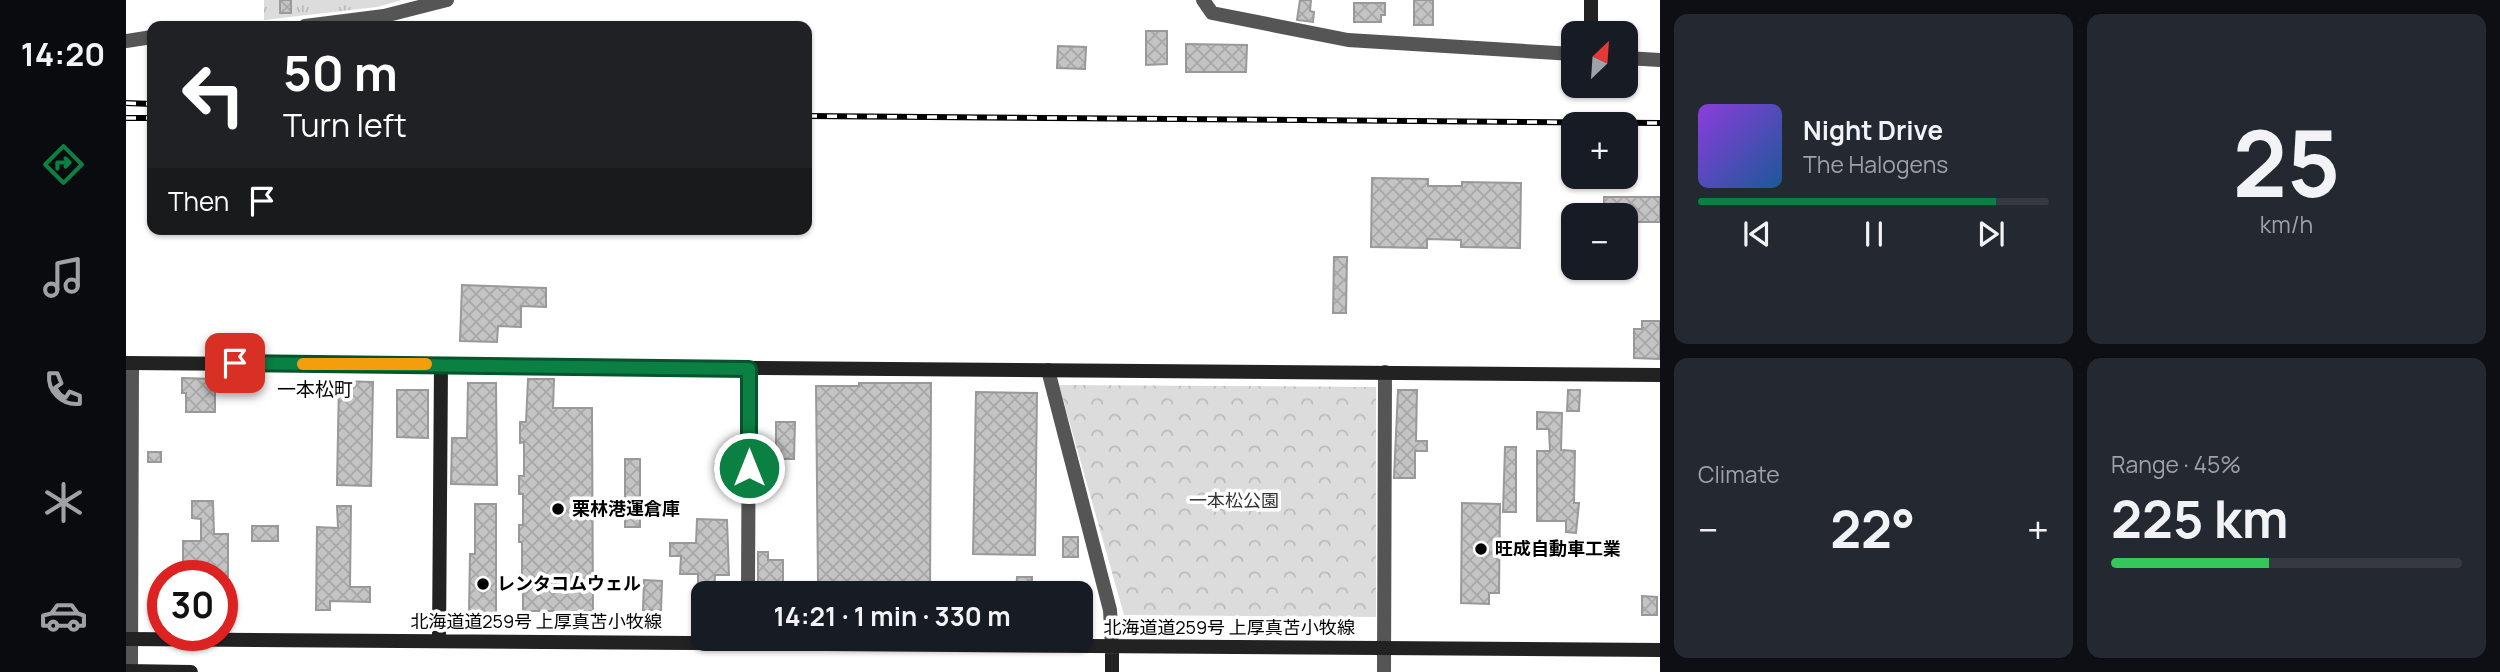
<!DOCTYPE html>
<html lang="en">
<head>
<meta charset="utf-8">
<style>
	body { margin:0; font-family:Manrope,"Noto Sans JP",sans-serif; background:#242831; color:#f1f3f6; height:100vh; display:flex; flex-direction:column; font-size:26px; white-space:nowrap }
	* { box-sizing:border-box; margin:0 }
	p { font-size:23px; color:#9ea1a6 }
	.icon { flex:none; width:38px; height:38px; fill:none; stroke:currentColor; stroke-width:2; stroke-linecap:round; stroke-linejoin:round }
	.map { position:relative; flex:1; overflow:hidden }
	.drawer { display:flex; flex-direction:column; gap:14px; padding:14px; background:#0d0f14; width:840px }
	.drawer>* { flex:none }
	.top-card { position:absolute; left:21px; top:21px; width:665px; height:214px; border-radius:14px; box-shadow:0 2px 5px #0004; background:#202124; color:#fff; overflow:hidden }
	.needle { width:46px; rotate:25deg }
	.controls { position:absolute; left:1435px; top:21px; display:grid; gap:14px }
	.controls a { display:grid; place-items:center; width:77px; height:77px; border-radius:14px; background:#171b24; box-shadow:0 2px 5px #0004; font-size:35px }
	.speed { position:absolute; left:21px; top:560px; display:flex; gap:14px; font-size:35px; font-weight:700; text-align:center }
	.speed>* { display:grid; place-content:center; width:91px; height:91px; border-radius:50%; background:#171b24; box-shadow:0 2px 5px #0004; line-height:1 }
	.speed .limit { border:10px solid #d22; background:#fff; color:#111 }
	.pin { position:absolute; display:grid; place-items:center; width:60px; height:60px; color:#fff; margin:-30px; border-radius:14px; box-shadow:0 4px 10px #0006 }
	.me { position:absolute; width:77px; margin:-38px; rotate:0deg; stroke-linejoin:round; filter:drop-shadow(0 0 5px #0008) }
	.turn { display:flex; align-items:center; gap:24px; height:147px; padding:0 21px; font-size:32px }
	.turn .icon { width:91px; height:91px; stroke-width:2.5 }
	.turn b { display:block; font-size:49px; line-height:60px }
	.then { display:flex; align-items:center; height:66px; padding:0 21px; background:#0003; gap:14px; font-size:26px }
	.big { font-size:52px; font-weight:700; line-height:1.1 }
	.drawer .widget { flex:1; display:flex; flex-direction:column; justify-content:center; gap:10px; min-width:0; padding:0 24px; border-radius:14px; background:#242831 }
	.drawer .dial { align-items:center; gap:0 }
	.dial b { font-size:91px; line-height:1 }
	.song { display:flex; align-items:center; gap:21px }
	.cover { width:84px; height:84px; border-radius:10px; background:linear-gradient(135deg,hsl(270 70% 55%),hsl(210 70% 35%)) }
	.played { height:7px; border-radius:4px; background:linear-gradient(90deg,#0b8043 85%,#363941 85%) }
	.keys { display:flex; justify-content:space-around; direction:ltr }
	.heat { display:flex; justify-content:space-between; align-items:center; font-size:38px; direction:ltr }
	.charge { height:10px; border-radius:5px; background:linear-gradient(90deg,#34c759 45%,#363941 0) }
	.drawer .tiles { flex:1; display:grid; gap:14px; grid-template-columns:repeat(2,1fr) }
	.trip { position:absolute; left:565px; top:581px; width:402px; height:70px; border-radius:14px; background:#171b24; box-shadow:0 2px 5px #0004; font-weight:700; line-height:70px; text-align:center }
	main { display:flex; flex:1; min-height:0 }
	.tabs { display:flex; flex-direction:column; width:126px; justify-content:space-around; align-items:center; background:#090b0e; color:#9ea1a6 }
	.tabs .icon { width:49px; height:49px }
	.tabs .selected { color:#0b8043 }
	.tabs b { font-size:32px; color:#f1f3f6 }
	.map>svg:first-child { display:block }
	.grass { fill:url(#grass-tufts) }
	.park { fill:url(#park-crowns) }
	.building { fill:url(#building-cross-hatch); stroke:#999; stroke-width:2 }
	.lines { fill:none; stroke-linecap:round; stroke-linejoin:round }
	.street { stroke:#555; stroke-width:14 }
	.secondary { stroke:#222; stroke-width:14 }
	.rail-casing { stroke:#000; stroke-width:6 }
	.rail { stroke:#fff; stroke-width:3.5; stroke-dasharray:10; stroke-linecap:butt }
	.route-casing { stroke:#07532c; stroke-width:18 }
	.route { stroke:#0b8043; stroke-width:12 }
	.slow { stroke:#f59e0b; stroke-width:12 }
	.poi-dot { fill:#000; stroke:#fff; stroke-width:2.5 }
	.labels { text-anchor:middle; stroke-width:7; stroke-linejoin:round; paint-order:stroke }
	.park-label { font-size:18px; fill:#333; stroke:#fff }
	.poi-label { font-size:18px; font-weight:bold; fill:#000; stroke:#fff; text-anchor:start }
	.street-label { font-size:18px; fill:#000; stroke:#fff }
	.neighbourhood-label { font-size:19px; fill:#000; stroke:#fff }
</style>
</head>
<body>
<main>
<nav class="tabs">
<b>14:20</b>
<svg class="icon selected" aria-label="directions" viewBox="0 0 24 24"><path d="M12 3l9 9-9 9-9-9zM9 14v-3h6M13 9l2 2-2 2"/></svg>
<svg class="icon" aria-label="music" viewBox="0 0 24 24"><path d="M9 18V5l10-2v13"/><circle cx="6" cy="18" r="3"/><circle cx="16" cy="16" r="3"/></svg>
<svg class="icon" aria-label="phone" viewBox="0 0 24 24"><path d="M5 4h4l2 5-3 2q2 4 5 5l2-3 5 2v4C11 20 4 13 5 4z"/></svg>
<svg class="icon" aria-label="climate" viewBox="0 0 24 24"><path d="M12 3v18M4 7l16 10M4 17L20 7"/></svg>
<svg class="icon" aria-label="car" viewBox="0 0 24 24"><path d="M5 17H2v-5l4-1 3-4h7l3 4 3 1v5h-3M9 17h6M6 11h13"/><circle cx="7" cy="17" r="2"/><circle cx="17" cy="17" r="2"/></svg>
</nav>
<div class="map">
<svg width="1534" height="672" viewBox="0 0 1534 672">
	<defs>
		<pattern id="grass-tufts" width="24" height="20" patternUnits="userSpaceOnUse" patternTransform="scale(1.75)"><rect width="24" height="20" fill="#dcdcdc"/><path d="M3 7l-1-3M5 7V3M7 7l1-3M15 17l-1-3M17 17v-4M19 17l1-3" fill="none" stroke="#bbb"/></pattern>
		<pattern id="park-crowns" width="20" height="18" patternUnits="userSpaceOnUse" patternTransform="scale(1.75)"><rect width="20" height="18" fill="#dcdcdc"/><path d="M2 6a3 3 0 1 1 6 0M12 15a3 3 0 1 1 6 0" fill="none" stroke="#bbb"/></pattern>
		<pattern id="building-cross-hatch" width="8" height="8" patternUnits="userSpaceOnUse" patternTransform="scale(1.75)"><rect width="8" height="8" fill="#c4c4c4"/><path d="M0 0l8 8M0 8l8-8" fill="none" stroke="#a7a7a7"/></pattern>
	</defs>
	<rect width="100%" height="100%" fill="#fff"/>
	<path class="grass" d="M138 0H276L251 7 138 20Z"/>
	<path class="park" d="M933 385 1250 387V617L998 615Z"/>
	<path class="building" d="M154 0H165V13H154Z
		M1174 0H1185L1184 11 1188 12 1187 22 1171 20Z
		M1288 0H1307V25H1288Z
		M1228 3H1259V15H1255V22H1228Z
		M1020 31H1041V64L1020 65Z
		M1060 44 1121 45 1120 72H1060Z
		M932 46 960 47 959 69 931 68Z
		M1246 178 1302 179V186H1336V182L1395 183 1394 248 1335 247V240L1301 239V248L1245 247Z
		M1478 197H1534V222H1500V215H1478Z
		M1208 257H1221L1220 313H1207Z
		M336 285 420 288V307L395 306V327L372 326 371 342 334 341Z
		M1516 321H1534V359L1508 358V329H1516Z
		M56 378 89 379V412H60V393H56Z
		M402 379H428L427 408H466L467 611H397V593H394V574L396 575V542H393V525H397V494H393V476H398V442L394 443V422H400Z
		M213 381 247 382 245 486 211 485Z
		M342 383H370L371 485 325 484 326 438H341Z
		M733 383H805L804 593H732V582H692L690 386H733Z
		M271 390H302V438L271 437Z
		M1272 390H1291L1290 441H1301V451H1289V478H1268Z
		M1442 390H1454L1453 411H1441Z
		M850 392 911 393 909 555 847 554Z
		M1411 412 1436 413 1435 450 1449 451 1448 503H1453L1450 533 1440 532V521H1411V451H1424L1423 429H1411Z
		M650 422H669L668 459H650Z
		M1379 447H1390V512H1377Z
		M22 452H35V462H22Z
		M499 459H514V527H499Z
		M589 464H604V474H589Z
		M66 501H87L88 534H102V576H57V541H75V519L66 518Z
		M1336 503 1374 504 1373 593H1363V604L1335 603Z
		M349 504H370V613H343L344 554H349Z
		M211 506H225L224 587H244V602L204 601V610H190L191 527 212 528Z
		M571 519 601 520 603 575H589L588 593H572V574H554L555 556H544V543H570Z
		M126 526H152V541H126Z
		M937 537H952V557H937Z
		M632 552H642V560H657V589H632Z
		M891 577H906V593H890Z
		M518 580 536 581 535 610H517Z
		M965 595V612H956V596Z
		M1516 596 1531 597V615H1516Z"/>
	<g class="lines">
		<path class="street" d="M1077 0 1086 13 1222 40 1447 54
			M179 26 258 16 321 0
			M0 41 26 37
			M1500 58 1534 60
			M922 370 984 610 986 646
			M622 593 623 369
			M5 671 6 363
			M1258 672 1259 372"/>
		<path class="secondary" d="M1465 33V0
			M0 363 1534 375
			M0 639 1534 650
			M313 641 315 364
			M986 646V672
			M0 671 65 672"/>
		<defs>
			<path id="rail" d="M0 103 26 104
				M681 116 1534 123
				M0 118H26"/>
		</defs>
		<use href="#rail" class="rail-casing"/>
		<use href="#rail" class="rail"/>
	</g>
	<g class="lines">
		<defs>
			<path id="route" d="M109 363 623 369V468"/>
		</defs>
		<use href="#route" class="route-casing"/>
		<use href="#route" class="route"/>
		<path class="slow" d="M177 364H300"/>
	</g>
	<g class="poi-dot">
		<circle cx="432" cy="509" r="7"/>
		<circle cx="1355" cy="549" r="7"/>
		<circle cx="357" cy="584" r="7"/>
	</g>
	<g class="labels">
		<g class="park-label">
			<text x="1108" y="507">一本松公園</text>
		</g>
		<g class="poi-label">
			<text x="446" y="515">栗林港運倉庫</text>
			<text x="1369" y="555">旺成自動車工業</text>
			<text x="371" y="590">レンタコムウェル</text>
		</g>
		<g class="street-label">
			<text x="410" y="628">北海道道259号 上厚真苫小牧線</text>
			<text x="1103" y="634">北海道道259号 上厚真苫小牧線</text>
		</g>
		<g class="neighbourhood-label">
			<text x="189" y="396">一本松町</text>
		</g>
	</g>
</svg>
<div class="controls">
<a><svg class="needle" viewBox="-14 -14 28 28"><path d="M0-13l5 13h-10z" fill="#e53935"/><path d="M0 13l5-13h-10z" fill="#9ea1a6"/></svg></a>
<a>+</a>
<a>−</a>
</div>
<div class="speed"><div class="limit">30</div></div>
<div class="pin" style="left:109px;top:363px;background:#d93025"><svg class="icon" aria-label="arrive" viewBox="0 0 24 24"><path d="M6 21V4h12l-3 4 3 4H6"/></svg></div>
<svg class="me" style="left:623px;top:468px" viewBox="-20 -20 40 40"><circle r="17" fill="#0b8043" stroke="#fff" stroke-width="3"/><path d="M0-11L8 9 0 5-8 9z" fill="#fff"/></svg>
<div class="trip">14:21 · 1 min · 330 m</div>
<div class="top-card">
<div class="turn"><svg class="icon" aria-label="left" viewBox="0 0 24 24"><path d="M17 20v-9H6M10 6l-5 5 5 5"/></svg><div><b>50 m</b>Turn left</div></div>
<div class="then">Then<svg class="icon" aria-label="arrive" viewBox="0 0 24 24"><path d="M6 21V4h12l-3 4 3 4H6"/></svg></div>
</div>
</div>
<section class="drawer">
<div class="tiles">
<div class="widget">
<div class="song"><i class="cover"></i><div><b>Night Drive</b><p>The Halogens</p></div></div>
<div class="played"></div>
<div class="keys"><svg class="icon" aria-label="previous" viewBox="0 0 24 24"><path d="M18 5L8 12l10 7zM5 5v14"/></svg><svg class="icon" aria-label="pause" viewBox="0 0 24 24"><path d="M8 5v14M16 5v14"/></svg><svg class="icon" aria-label="next" viewBox="0 0 24 24"><path d="M6 5l10 7-10 7zM19 5v14"/></svg></div>
</div>
<div class="widget dial"><b>25</b><p>km/h</p></div>
<div class="widget"><p>Climate</p>
<div class="heat"><a>−</a><b class="big">22°</b><a>+</a></div>
</div>
<div class="widget"><p>Range · 45%</p><b class="big">225 km</b><div class="charge"></div></div>
</div>
</section>
</main>
</body>
</html>
